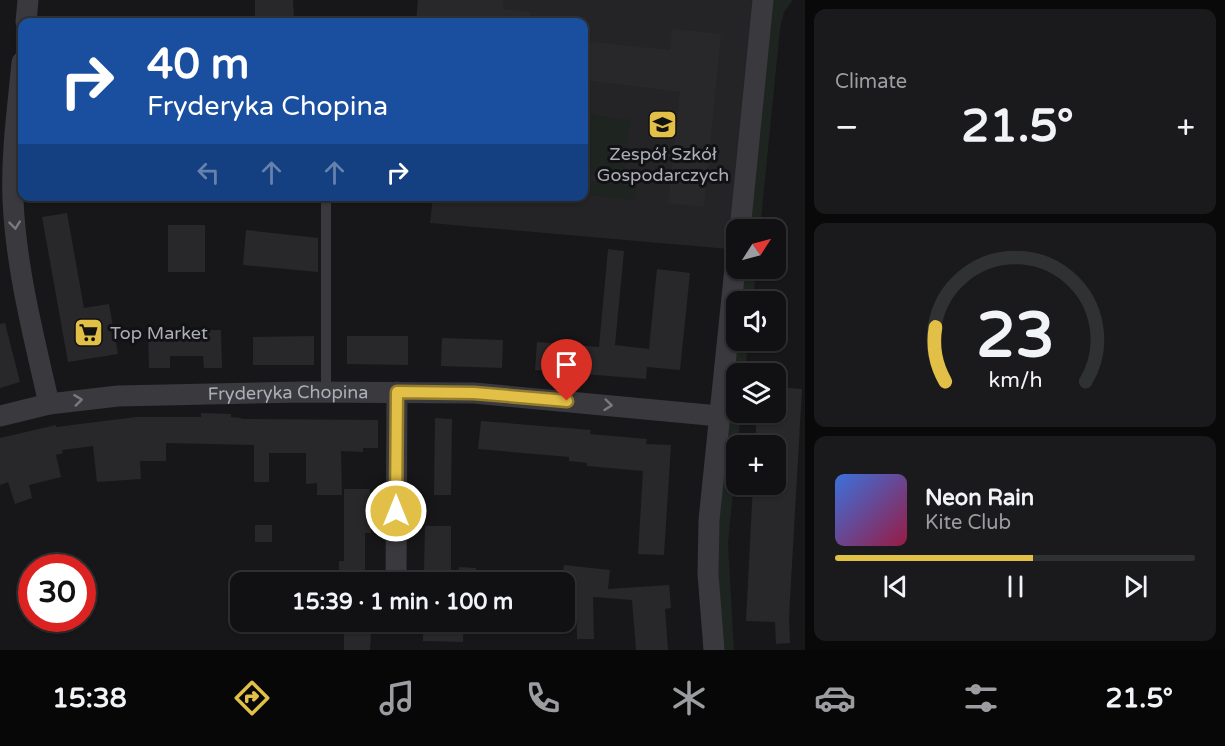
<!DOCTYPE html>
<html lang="en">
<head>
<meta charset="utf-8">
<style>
	body { margin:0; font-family:"Varela Round",sans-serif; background:#1a1a1c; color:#f1f3f6; height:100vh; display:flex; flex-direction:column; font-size:22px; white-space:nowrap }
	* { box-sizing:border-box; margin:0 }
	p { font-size:20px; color:#9c9da0 }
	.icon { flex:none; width:33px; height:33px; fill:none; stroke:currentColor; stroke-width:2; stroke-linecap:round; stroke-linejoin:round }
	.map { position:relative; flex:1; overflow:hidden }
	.panel { display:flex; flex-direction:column; gap:9px; padding:9px; background:#09090a; width:420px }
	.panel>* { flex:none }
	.top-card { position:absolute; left:18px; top:18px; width:570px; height:183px; border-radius:12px; box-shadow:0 2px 4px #0004,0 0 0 2px #303133; background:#1a4fa0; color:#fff; overflow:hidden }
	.needle { width:39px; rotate:54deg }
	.tools { position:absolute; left:726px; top:219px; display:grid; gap:12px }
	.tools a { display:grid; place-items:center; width:60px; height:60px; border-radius:12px; background:#111113; box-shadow:0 2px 4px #0004,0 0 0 2px #303133; font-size:30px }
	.speed { position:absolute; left:18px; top:554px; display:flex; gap:12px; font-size:30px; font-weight:700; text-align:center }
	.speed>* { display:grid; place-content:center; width:78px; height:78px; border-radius:50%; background:#111113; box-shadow:0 2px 4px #0004,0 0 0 2px #303133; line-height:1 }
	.speed .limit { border:9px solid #d22; background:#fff; color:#111 }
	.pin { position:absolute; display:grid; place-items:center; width:51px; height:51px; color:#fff; margin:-62px -26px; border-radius:50% 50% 50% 0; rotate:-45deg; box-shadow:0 0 6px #0007 }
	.pin .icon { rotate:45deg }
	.me { position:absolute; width:66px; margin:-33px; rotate:0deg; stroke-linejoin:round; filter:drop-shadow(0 0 4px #0008) }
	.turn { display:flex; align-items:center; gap:21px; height:126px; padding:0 30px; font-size:27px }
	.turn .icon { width:78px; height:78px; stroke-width:2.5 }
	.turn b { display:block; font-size:42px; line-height:51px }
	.lanes { display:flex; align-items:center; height:57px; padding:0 30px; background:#0003; justify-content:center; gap:30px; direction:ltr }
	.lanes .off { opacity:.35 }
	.big { font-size:45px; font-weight:700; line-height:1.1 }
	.panel .card { flex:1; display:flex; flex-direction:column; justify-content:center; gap:9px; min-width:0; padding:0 21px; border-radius:12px; background:#1a1a1c }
	.panel .dial { align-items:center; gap:0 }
	.dial svg { height:156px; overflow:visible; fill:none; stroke:#303133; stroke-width:7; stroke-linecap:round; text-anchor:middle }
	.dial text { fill:#f1f3f6; stroke:none }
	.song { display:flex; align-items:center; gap:18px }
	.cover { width:72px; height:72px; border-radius:9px; background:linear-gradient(135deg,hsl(220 70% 55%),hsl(340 70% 35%)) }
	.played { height:6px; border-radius:3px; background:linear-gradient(90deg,#e2bf46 55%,#303133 55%) }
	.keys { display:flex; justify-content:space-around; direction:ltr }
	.heat { display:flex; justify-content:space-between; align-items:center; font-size:33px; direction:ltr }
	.trip { position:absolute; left:230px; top:572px; width:345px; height:60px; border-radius:12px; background:#111113; box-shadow:0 2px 4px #0004,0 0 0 2px #303133; font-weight:700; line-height:60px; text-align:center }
	.menu { display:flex; height:96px; justify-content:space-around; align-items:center; background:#070708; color:#9c9da0 }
	.menu .icon { width:42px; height:42px }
	.menu .current { color:#e2bf46 }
	.menu b { font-size:27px; color:#f1f3f6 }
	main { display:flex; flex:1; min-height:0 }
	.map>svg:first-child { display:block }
	.built { fill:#242326 }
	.green { fill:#1e241f }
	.building { fill:#28272a }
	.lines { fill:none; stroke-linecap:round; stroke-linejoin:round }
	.service { stroke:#39393e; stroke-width:10 }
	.minor { stroke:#39393e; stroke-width:21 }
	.oneway { stroke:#787981 }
	.route-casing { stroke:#937c2e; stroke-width:15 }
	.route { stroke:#e2bf46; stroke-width:10 }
	.labels { text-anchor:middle; stroke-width:6; stroke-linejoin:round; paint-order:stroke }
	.poi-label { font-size:18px; fill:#abadb8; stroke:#121214 }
	.street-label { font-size:18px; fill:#abadb8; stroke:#121214 }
</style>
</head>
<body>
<main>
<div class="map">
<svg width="805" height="650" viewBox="0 0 805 650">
	<rect width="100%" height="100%" fill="#171719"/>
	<path class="built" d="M458 0H755L729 249 430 223 433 197 584 196V22H455Z"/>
	<path class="green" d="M772 0H793L784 12 780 29 760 229 748 230Z
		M584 114 630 120 623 178 584 173Z
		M584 181 636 187 635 200 584 194Z
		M744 269H756L753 301 740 302Z
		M736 340 748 341 745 373 736 374V412L741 413 728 543 734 650H723L716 539Z"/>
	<path class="building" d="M255 0H293L294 19 255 20Z
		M418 0H504L503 9 530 12V22H416Z
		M672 29 721 34 704 207 668 203 680 92 584 80V41L670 50Z
		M67 213 84 308 109 304 118 354 68 362 42 217Z
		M168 225H205V272H168Z
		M246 230 318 238V272L243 265Z
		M608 249 624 251 615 345 649 349 657 269 690 273 680 370 647 367 646 379 535 370 537 342 599 347Z
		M5 323 20 382 0 388V324Z
		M221 330 222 368H204L203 356H170V368H149L148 331Z
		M314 336V365H253V337Z
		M347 336H408V365L347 364Z
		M442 338 503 340 502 368 441 366Z
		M776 387 802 389 789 617 790 643 776 644 775 622 746 621 753 484H776V446H755L757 412H776Z
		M201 413 231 414V417L241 418V419L378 420V448H363V452L341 451 342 495H317V483L306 484V453H269V482H254V445L166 443V461H140L141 479 97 482 93 446 62 450 63 453 56 455 61 477 29 485 32 498 15 504 8 482 0 485V438L56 425V427L136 417H201Z
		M435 418 452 419 451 495H434Z
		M481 421 591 430 590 434 647 439 646 444 671 445 664 555 638 554 643 471 587 466V463L569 461V457L478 449Z
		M344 489H370L371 533H365V582H339V561H344Z
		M255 525H272V542H255Z
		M425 526H451V570H424Z
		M564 565 610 570 608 589 669 585 671 608 665 609 668 650H636L632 600 593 597 594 639H577L576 594 564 593V582H562Z
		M459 567 476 568 475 582H458Z
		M423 621H449V627L463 628V642L423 641Z
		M344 632 371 633 370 650H344Z"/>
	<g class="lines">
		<path class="service" d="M326 196V392"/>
		<g class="minor">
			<path d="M26 22 28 0"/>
			<path d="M22 62C18 107 11 154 13 200 16 269 34 337 49 404"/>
			<path d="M740 230 763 0"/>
			<path id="s1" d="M0 416 49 404 118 396 303 392 474 393 719 416"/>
			<path d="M396 582 397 392"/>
			<path d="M714 650 708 574 709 520 736 258"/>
		</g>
	</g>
	<defs><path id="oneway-chevron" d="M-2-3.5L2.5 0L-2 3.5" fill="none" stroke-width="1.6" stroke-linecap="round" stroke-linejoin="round" transform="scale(1.5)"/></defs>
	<g class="oneway">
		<use href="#oneway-chevron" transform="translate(15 225) rotate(84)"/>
		<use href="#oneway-chevron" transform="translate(78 400) rotate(-7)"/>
		<use href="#oneway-chevron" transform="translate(608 405) rotate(6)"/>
	</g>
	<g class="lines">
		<defs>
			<path id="route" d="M396 511 397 392 474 393 567 401"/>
		</defs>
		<use href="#route" class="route-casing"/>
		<use href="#route" class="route"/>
	</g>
	<defs>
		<symbol id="school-square" viewBox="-11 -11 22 22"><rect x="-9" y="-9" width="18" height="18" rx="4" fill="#e2bf46" stroke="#121214"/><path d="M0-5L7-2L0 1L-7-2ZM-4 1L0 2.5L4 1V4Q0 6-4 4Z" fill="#111"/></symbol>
		<symbol id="supermarket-square" viewBox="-11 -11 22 22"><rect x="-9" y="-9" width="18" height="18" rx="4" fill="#e2bf46" stroke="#121214"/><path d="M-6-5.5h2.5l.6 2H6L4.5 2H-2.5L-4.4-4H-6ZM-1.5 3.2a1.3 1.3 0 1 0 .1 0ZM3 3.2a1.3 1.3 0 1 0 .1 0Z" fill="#111"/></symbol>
	</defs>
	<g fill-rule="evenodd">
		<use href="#school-square" x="646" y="108" width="33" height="33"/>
		<use href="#supermarket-square" x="72" y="316" width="33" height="33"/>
	</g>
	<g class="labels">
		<g class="poi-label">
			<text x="663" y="160">Zespół Szkół<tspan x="663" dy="21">Gospodarczych</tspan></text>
			<text x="110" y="339" text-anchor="start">Top Market</text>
		</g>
		<g class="street-label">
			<text dy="6" stroke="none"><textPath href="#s1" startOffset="290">Fryderyka Chopina</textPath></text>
		</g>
	</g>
</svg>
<div class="tools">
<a><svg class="needle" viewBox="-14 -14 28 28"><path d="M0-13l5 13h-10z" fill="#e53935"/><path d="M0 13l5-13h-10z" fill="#9c9da0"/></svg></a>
<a><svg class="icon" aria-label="sound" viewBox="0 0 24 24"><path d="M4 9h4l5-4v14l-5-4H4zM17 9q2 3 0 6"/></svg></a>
<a><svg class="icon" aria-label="layers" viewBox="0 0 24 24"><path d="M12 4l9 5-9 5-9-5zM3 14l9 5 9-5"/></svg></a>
<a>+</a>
</div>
<div class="speed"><div class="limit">30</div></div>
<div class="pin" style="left:567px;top:401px;background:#d93025"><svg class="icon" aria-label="arrive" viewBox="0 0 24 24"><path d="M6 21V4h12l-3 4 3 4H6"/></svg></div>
<svg class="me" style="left:396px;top:511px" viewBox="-20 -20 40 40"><circle r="17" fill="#e2bf46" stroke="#fff" stroke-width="3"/><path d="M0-11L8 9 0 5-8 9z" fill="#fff"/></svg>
<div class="trip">15:39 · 1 min · 100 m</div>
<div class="top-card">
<div class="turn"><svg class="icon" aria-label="right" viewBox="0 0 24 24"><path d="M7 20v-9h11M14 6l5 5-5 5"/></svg><div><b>40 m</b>Fryderyka Chopina</div></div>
<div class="lanes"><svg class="icon off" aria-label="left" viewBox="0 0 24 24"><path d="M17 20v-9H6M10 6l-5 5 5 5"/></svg><svg class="icon off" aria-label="ahead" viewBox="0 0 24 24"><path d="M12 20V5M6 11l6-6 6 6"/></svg><svg class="icon off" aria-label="ahead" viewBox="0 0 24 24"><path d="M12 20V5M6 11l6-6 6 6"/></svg><svg class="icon" aria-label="right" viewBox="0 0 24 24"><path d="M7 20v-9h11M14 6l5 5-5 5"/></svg></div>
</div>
</div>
<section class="panel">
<div class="card"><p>Climate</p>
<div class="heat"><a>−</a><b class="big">21.5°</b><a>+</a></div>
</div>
<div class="card dial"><svg viewBox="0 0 100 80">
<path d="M14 69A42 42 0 1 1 86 69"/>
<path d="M14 69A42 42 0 0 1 9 41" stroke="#e2bf46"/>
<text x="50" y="56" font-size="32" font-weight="700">23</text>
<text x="50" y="72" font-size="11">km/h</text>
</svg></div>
<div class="card">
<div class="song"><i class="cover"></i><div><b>Neon Rain</b><p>Kite Club</p></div></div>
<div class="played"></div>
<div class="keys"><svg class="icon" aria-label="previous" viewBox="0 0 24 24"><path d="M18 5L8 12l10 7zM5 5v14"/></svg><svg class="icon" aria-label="pause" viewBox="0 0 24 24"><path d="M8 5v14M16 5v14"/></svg><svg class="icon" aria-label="next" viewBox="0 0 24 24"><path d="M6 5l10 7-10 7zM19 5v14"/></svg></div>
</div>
</section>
</main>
<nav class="menu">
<b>15:38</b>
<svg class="icon current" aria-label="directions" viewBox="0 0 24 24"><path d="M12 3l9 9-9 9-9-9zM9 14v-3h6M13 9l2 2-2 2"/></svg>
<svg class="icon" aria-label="music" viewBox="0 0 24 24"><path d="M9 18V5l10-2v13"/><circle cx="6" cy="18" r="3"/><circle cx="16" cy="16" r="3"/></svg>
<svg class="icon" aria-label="phone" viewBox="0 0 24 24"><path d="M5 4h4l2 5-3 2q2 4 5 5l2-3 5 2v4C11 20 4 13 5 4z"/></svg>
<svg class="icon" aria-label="climate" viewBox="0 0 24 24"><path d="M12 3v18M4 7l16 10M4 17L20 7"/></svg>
<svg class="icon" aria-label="car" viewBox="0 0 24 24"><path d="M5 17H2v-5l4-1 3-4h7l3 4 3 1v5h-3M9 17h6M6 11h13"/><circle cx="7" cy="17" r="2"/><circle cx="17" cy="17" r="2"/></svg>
<svg class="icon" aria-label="filters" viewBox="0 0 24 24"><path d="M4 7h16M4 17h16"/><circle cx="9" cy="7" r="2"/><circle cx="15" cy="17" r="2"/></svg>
<b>21.5°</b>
</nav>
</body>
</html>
